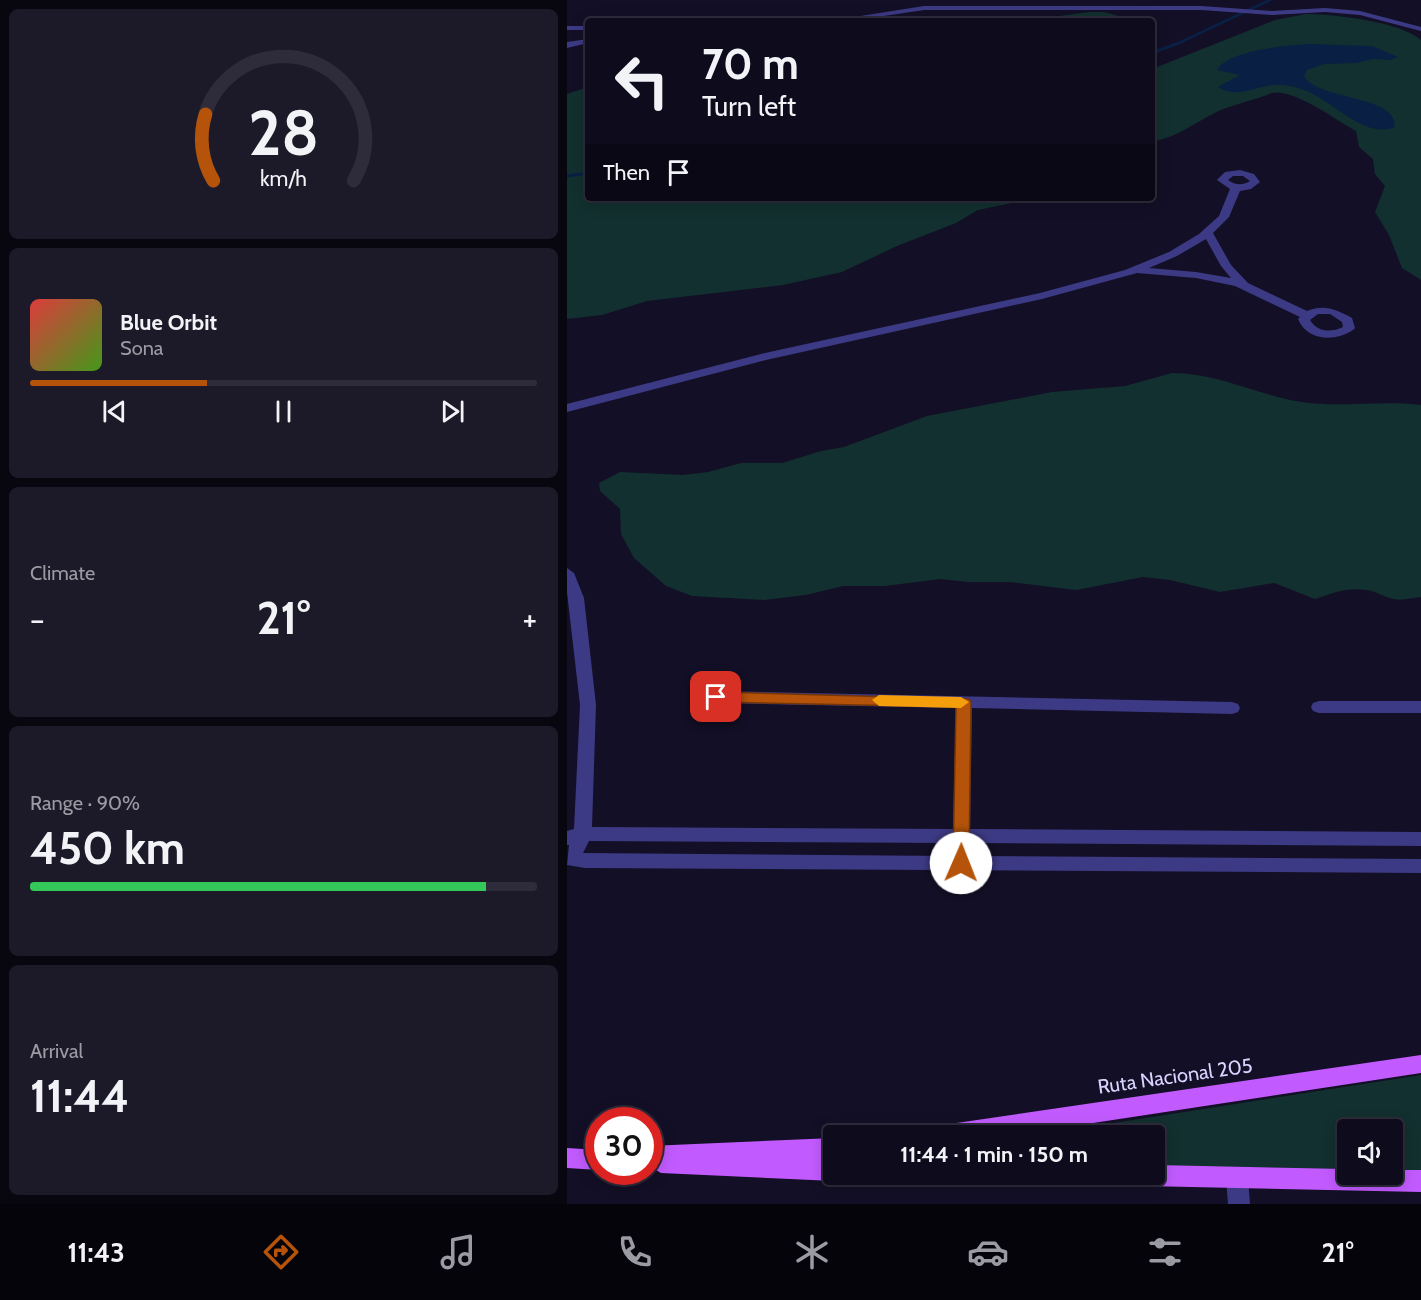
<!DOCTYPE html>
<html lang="en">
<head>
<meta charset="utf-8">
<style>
	body { margin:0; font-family:Cabin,sans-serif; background:#1c1929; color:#f1f3f6; height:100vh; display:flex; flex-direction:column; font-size:22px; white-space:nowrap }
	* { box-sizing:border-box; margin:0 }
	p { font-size:20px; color:#9b9ba3 }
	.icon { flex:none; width:33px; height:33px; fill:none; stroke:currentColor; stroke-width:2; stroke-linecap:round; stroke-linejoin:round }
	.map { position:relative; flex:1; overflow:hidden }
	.drawer { display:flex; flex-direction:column; gap:9px; padding:9px; background:#08060f; width:567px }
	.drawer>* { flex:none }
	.banner { position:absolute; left:18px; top:18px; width:570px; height:183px; border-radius:6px; box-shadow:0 3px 15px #0003,0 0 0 2px #2e2b3b; background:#0e0b1c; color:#f1f3f6; overflow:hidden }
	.buttons { position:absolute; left:770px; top:1119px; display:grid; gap:12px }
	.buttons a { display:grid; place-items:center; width:66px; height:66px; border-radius:6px; background:#0e0b1c; box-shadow:0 3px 15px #0003,0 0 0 2px #2e2b3b; font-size:30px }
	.speed { position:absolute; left:18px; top:1107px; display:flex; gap:12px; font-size:30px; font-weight:700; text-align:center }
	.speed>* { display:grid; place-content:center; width:78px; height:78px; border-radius:50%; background:#0e0b1c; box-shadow:0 3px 15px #0003,0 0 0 2px #2e2b3b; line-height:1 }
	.speed .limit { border:9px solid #d22; background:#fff; color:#111 }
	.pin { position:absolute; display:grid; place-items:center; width:51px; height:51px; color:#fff; margin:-26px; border-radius:12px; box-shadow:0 3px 9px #0006 }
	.me { position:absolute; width:66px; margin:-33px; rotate:1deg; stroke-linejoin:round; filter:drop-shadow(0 0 4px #0008) }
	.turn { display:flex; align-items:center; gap:21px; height:126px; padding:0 18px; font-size:27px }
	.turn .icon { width:78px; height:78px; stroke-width:2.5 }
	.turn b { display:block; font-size:42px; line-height:51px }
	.then { display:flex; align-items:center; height:57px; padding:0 18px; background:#0003; gap:12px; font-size:22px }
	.big { font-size:45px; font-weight:700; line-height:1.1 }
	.drawer .tile { flex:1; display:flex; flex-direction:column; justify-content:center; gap:9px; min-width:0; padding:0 21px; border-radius:9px; background:#1c1929 }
	.drawer .dial { align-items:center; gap:0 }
	.dial svg { height:156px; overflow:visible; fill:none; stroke:#2e2b3b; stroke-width:7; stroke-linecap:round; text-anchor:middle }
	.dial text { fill:#f1f3f6; stroke:none }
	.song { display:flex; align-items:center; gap:18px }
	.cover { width:72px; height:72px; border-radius:9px; background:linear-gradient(135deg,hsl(0 70% 55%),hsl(100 70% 35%)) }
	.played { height:6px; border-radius:3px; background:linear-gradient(90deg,#b45309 35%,#2e2b3b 35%) }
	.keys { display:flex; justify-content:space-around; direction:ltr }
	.heat { display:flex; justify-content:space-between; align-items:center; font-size:33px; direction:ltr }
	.charge { height:9px; border-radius:4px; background:linear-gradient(90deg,#34c759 90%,#2e2b3b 0) }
	.trip { position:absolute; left:256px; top:1125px; width:342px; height:60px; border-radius:6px; background:#0e0b1c; box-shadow:0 3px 15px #0003,0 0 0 2px #2e2b3b; font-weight:700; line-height:60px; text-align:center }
	.tabs { display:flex; height:96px; justify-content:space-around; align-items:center; background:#06040b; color:#9b9ba3 }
	.tabs .icon { width:42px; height:42px }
	.tabs .current { color:#b45309 }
	.tabs b { font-size:27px; color:#f1f3f6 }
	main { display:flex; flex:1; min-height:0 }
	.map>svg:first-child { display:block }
	.green { fill:#12302f }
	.water { fill:#0a1f44 }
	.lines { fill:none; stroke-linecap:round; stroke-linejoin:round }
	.stream { stroke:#0a1f44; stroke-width:3 }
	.street { fill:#3d3a85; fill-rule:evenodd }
	.primary { fill:#c25bff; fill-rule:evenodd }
	.route { fill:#b45309; stroke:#753606; stroke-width:1.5 }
	.slow { fill:#f59e0b }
	.labels { text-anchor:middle; stroke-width:6; stroke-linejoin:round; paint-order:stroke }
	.near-street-label { font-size:20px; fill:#d9d4ff; stroke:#130f26 }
</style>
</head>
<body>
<main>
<section class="drawer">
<div class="tile dial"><svg viewBox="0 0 100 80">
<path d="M14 69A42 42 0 1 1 86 69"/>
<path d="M14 69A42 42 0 0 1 10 35" stroke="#b45309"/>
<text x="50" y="56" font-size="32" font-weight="700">28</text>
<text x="50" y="72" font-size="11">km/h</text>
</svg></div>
<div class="tile">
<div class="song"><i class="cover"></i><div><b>Blue Orbit</b><p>Sona</p></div></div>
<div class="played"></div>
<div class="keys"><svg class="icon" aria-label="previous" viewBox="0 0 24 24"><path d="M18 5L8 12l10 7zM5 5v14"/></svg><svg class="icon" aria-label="pause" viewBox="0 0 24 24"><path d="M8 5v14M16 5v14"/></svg><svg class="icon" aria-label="next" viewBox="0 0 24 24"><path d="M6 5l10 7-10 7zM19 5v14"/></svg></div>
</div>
<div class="tile"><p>Climate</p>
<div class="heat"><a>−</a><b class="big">21°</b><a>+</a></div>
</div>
<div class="tile"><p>Range · 90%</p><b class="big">450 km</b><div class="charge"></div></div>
<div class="tile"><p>Arrival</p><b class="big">11:44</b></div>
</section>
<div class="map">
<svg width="854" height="1204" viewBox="0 0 854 1204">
	<rect width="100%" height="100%" fill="#130f26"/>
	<path class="green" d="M522 12H537L570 21H455Z
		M739 14C767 14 834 22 854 40V280L835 268 822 235 808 212 818 186 808 174 806 159 792 147 789 131C769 120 726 88 705 93 688 100 671 103 654 110 633 119 607 140 585 141V69L708 20Z
		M21 87V198H469L411 210 389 223 330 246 275 272 216 285 80 301 35 315 0 319V94Z
		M605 373C650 373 691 395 735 402 774 408 815 400 854 405V597C844 598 836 601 826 599 817 597 809 591 799 590 780 587 766 593 748 599L707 583 653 592 603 580 576 577 509 590 442 582H401L373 579 318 586H276L239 595 197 600 125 596 99 586 67 558 54 534 53 509 33 491 32 483 53 472 116 475 141 472 174 463H215L254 451 277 447 360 416 485 392 558 386Z
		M854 1075V1170H825V1130H780V1169L588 1166V1136H463Z"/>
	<path class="water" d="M742 44 805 46 831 57 823 60 806 59 790 63 758 64 740 70 737 76C751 101 829 94 828 127 798 140 765 100 737 90 726 86 713 83 701 86 682 89 669 98 651 87L673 75 650 70C661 50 721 45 742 44Z"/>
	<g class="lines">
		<path class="stream" d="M585 53 612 43 703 0
			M0 176 21 173"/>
		<path class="street" d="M357 6H634L705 11 758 8 793 11 854 27V31L793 15 758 12 705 15 634 10H357L283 21H262Z
			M0 26H21V30H0Z
			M21 39V43L0 48V42Z
			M673 170 687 174 693 182 684 189 673 191 662 217 646 233 664 265 681 283 740 311C757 304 769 309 785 318L788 328 786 330C768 342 740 341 731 319L733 317 668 286 629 278 570 273 475 299 199 360 0 412V404L198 353 473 293 558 270 602 252 632 234 652 216 663 189 650 180 658 172ZM666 176H676L683 181C675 186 668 185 661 180ZM639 239 654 266 664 278 629 272 582 268 610 256ZM751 314H763L775 322 776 327C764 333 750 332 743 320Z
			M0 568 7 573 17 598 29 705 25 827 386 829 389 708 149 703 143 701 141 697 143 693 149 691 665 702 671 704 673 708 671 712 665 714 405 708 403 829 854 832V846L403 843V856L854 859V873L18 868 0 865 2 845H0V831L7 829 13 705 0 592ZM22 841 385 843V856L16 853Z
			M752 701H854V713H752L746 711 744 707 746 703Z
			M670 1167 678 1170 681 1178 683 1204H661L659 1178 662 1170Z"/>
		<path class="primary" d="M854 1055V1073L440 1136H359L361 1129 369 1126Z
			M267 1138V1158L254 1159H267V1174H276L267 1181 94 1173 82 1166V1146Z
			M0 1148 32 1150V1170L0 1168Z
			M588 1165 780 1169V1174H825V1170H854V1192L532 1185 524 1182 521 1174H588Z"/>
	</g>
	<path class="route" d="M149 692 402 699 404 702 402 863 400 868 394 870 388 868 386 863 389 707 149 702 142 697Z"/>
	<path class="slow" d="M312 695 394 697 402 702 394 708 312 706 305 700Z"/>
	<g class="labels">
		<g class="near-street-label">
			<text transform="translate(608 1076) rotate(-8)" y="7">Ruta Nacional 205</text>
		</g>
	</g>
</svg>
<div class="buttons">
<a><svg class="icon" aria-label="sound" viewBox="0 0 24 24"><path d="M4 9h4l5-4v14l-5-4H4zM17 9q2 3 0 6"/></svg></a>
</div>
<div class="speed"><div class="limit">30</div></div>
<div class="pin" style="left:149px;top:697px;background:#d93025"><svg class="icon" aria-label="arrive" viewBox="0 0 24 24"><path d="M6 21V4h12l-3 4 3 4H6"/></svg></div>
<svg class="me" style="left:394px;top:863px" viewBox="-20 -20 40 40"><circle r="19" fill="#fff"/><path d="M0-13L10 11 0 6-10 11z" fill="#b45309"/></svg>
<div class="trip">11:44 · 1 min · 150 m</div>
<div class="banner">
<div class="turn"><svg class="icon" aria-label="left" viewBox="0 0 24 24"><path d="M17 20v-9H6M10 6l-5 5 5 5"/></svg><div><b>70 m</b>Turn left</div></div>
<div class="then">Then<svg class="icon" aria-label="arrive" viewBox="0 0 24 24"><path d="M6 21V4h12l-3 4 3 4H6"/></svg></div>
</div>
</div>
</main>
<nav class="tabs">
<b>11:43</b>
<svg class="icon current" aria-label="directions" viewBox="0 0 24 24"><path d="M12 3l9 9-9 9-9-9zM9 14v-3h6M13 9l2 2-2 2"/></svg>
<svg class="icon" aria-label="music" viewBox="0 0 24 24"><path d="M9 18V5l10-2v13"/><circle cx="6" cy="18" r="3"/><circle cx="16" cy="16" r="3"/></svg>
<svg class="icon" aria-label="phone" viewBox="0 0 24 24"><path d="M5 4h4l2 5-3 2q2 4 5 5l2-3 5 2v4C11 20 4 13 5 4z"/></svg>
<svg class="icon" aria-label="climate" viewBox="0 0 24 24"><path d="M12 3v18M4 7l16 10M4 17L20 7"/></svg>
<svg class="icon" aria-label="car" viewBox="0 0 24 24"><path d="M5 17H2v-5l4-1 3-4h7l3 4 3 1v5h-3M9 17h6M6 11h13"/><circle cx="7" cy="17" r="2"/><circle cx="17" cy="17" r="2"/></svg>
<svg class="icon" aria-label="filters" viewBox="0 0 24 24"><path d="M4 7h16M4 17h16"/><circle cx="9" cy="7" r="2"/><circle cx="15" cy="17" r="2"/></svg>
<b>21°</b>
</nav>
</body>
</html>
